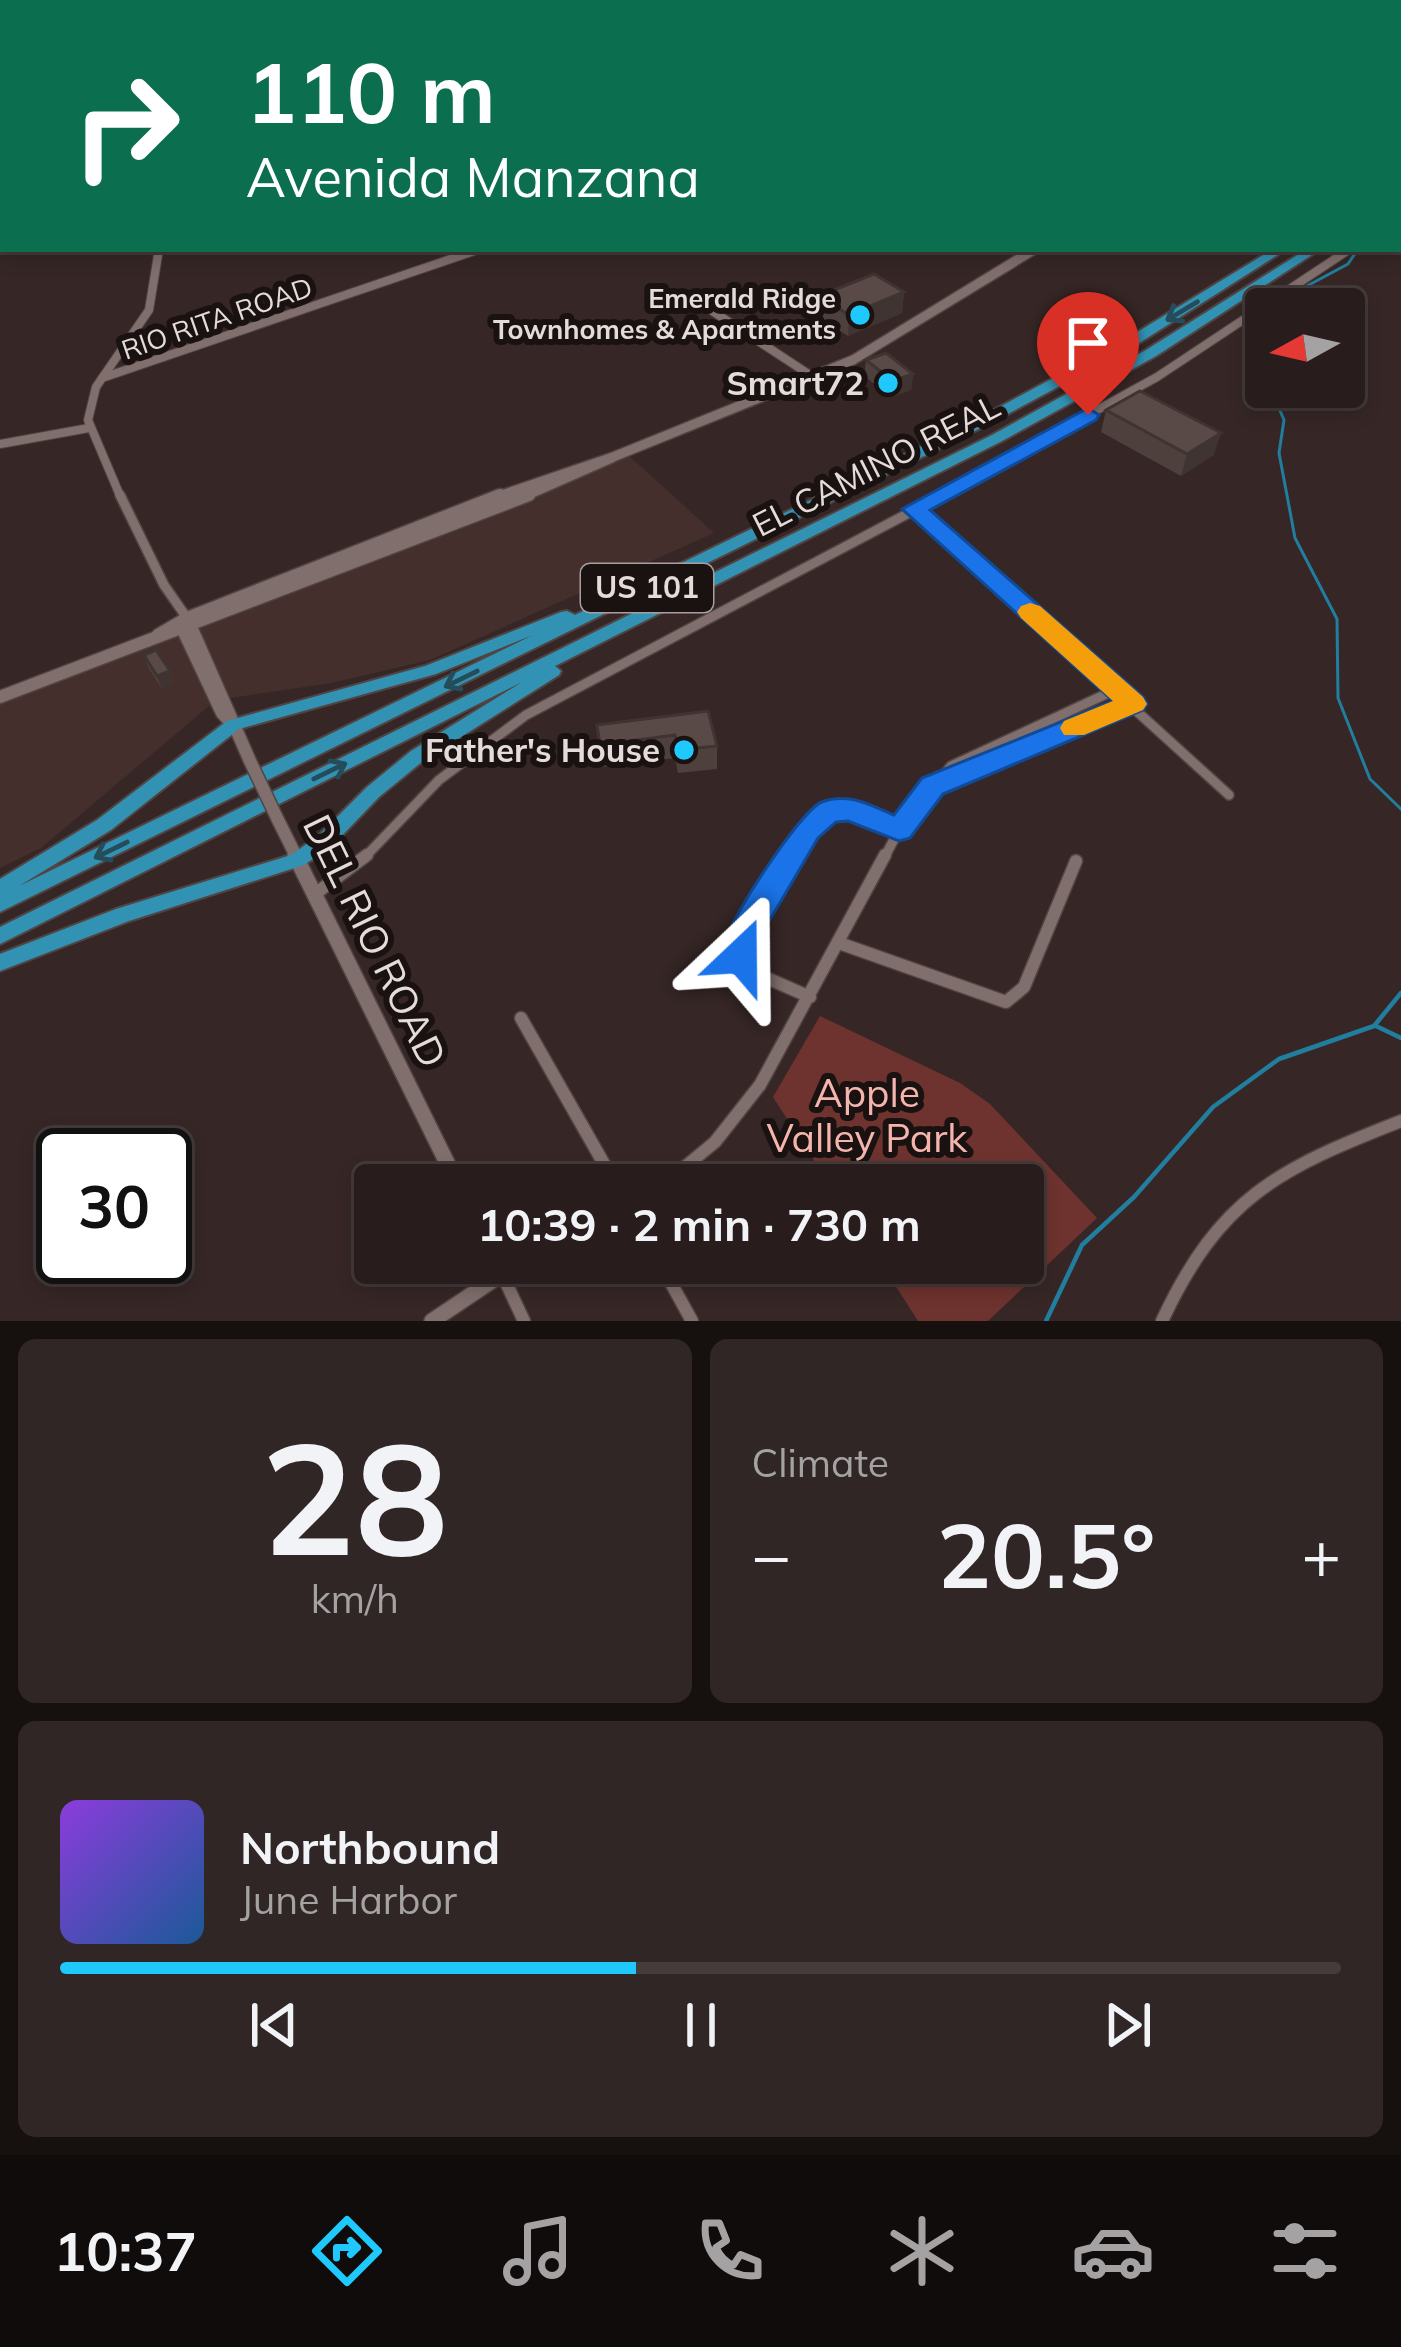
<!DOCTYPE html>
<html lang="en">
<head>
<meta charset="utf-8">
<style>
	body { margin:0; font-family:Mulish,sans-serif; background:#302625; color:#f1f3f6; height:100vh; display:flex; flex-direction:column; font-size:45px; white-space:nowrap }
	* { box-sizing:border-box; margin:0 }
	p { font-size:39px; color:#a5a2a3 }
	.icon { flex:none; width:66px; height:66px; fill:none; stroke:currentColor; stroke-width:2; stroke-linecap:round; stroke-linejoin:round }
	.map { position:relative; height:1321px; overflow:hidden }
	.drawer { display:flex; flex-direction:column; gap:18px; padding:18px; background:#16100f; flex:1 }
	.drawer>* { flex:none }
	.top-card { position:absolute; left:0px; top:0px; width:1401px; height:252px; box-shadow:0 6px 18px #0003,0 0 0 3px #443b3b; background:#0b6e4f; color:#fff; overflow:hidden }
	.needle { width:78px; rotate:262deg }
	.tools { position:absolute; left:1245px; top:288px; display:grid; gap:24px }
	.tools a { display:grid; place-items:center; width:120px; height:120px; border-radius:12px; background:#281d1c; box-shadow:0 6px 18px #0003,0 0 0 3px #443b3b; font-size:60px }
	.speed { position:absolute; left:36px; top:1128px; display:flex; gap:24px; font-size:60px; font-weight:700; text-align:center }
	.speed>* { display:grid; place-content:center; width:156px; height:156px; border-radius:50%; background:#281d1c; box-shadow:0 6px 18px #0003,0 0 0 3px #443b3b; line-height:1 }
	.speed .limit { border:6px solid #111; border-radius:18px; background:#fff; color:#111 }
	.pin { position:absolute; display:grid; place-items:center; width:102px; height:102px; color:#fff; margin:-123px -51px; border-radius:50% 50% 50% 0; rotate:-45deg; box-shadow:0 0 12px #0007 }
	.pin .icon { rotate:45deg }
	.me { position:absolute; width:132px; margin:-66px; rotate:23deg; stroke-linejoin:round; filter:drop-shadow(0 0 9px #0008) }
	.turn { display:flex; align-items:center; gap:42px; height:252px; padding:0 48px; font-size:54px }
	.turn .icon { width:156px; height:156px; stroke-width:2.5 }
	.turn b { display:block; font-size:84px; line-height:102px }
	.big { font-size:90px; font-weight:700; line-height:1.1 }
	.drawer .tile { flex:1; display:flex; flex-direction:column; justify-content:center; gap:18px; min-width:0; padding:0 42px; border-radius:18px; background:#302625 }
	.drawer .dial { align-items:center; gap:0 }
	.dial b { font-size:156px; line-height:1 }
	.song { display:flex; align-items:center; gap:36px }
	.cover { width:144px; height:144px; border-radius:18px; background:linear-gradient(135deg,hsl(270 70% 55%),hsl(210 70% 35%)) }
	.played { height:12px; border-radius:6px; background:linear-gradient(90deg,#1fc9fd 45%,#443b3b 45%) }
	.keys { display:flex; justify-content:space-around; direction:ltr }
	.heat { display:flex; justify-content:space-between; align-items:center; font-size:66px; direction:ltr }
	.drawer .tiles { flex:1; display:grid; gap:18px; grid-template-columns:1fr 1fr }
	.tile:last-child { grid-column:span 2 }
	.trip { position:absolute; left:354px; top:1164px; width:690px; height:120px; border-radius:12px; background:#281d1c; box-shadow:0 6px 18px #0003,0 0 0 3px #443b3b; font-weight:700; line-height:120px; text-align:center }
	.tab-bar { display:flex; height:192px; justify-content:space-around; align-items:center; background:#100c0b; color:#a5a2a3 }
	.tab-bar .icon { width:84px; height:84px }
	.tab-bar .current { color:#1fc9fd }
	.tab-bar b { font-size:54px; color:#f1f3f6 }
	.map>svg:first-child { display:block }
	.built { fill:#442f2d }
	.green { fill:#6e332e }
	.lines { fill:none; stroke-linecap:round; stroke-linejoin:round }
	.stream-far1 { stroke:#217e9e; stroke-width:3 }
	.stream { stroke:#217e9e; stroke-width:4.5 }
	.street-far3-casing { stroke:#514544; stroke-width:8 }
	.street-far2-casing { stroke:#514544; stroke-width:10 }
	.street-far1-casing { stroke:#514544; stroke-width:12 }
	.street-casing { stroke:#514544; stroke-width:15 }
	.secondary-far3-casing { stroke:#514544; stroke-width:9 }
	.secondary-far2-casing { stroke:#514544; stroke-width:12 }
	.secondary-far1-casing { stroke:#514544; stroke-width:15 }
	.secondary-casing { stroke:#514544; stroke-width:18 }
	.highway-casing { stroke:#514544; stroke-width:4 }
	.street-far3 { stroke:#816f6d; stroke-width:6 }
	.street-far2 { stroke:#816f6d; stroke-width:8 }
	.street-far1 { stroke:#816f6d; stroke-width:9 }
	.street { stroke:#816f6d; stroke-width:12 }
	.secondary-far3 { stroke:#816f6d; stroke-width:8 }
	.secondary-far2 { stroke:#816f6d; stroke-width:9 }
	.secondary-far1 { stroke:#816f6d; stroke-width:12 }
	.secondary { stroke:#816f6d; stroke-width:15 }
	.highway { fill:#3292b4; fill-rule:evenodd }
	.secondary-bridge-casing { stroke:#514544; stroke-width:15; stroke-linecap:butt }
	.secondary-bridge { stroke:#816f6d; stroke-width:12 }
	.wall { fill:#4d403d }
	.shaded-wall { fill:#3f3432 }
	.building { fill:#5a4a47; stroke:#3f3432; stroke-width:3 }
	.oneway { stroke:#244c5a }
	.route { fill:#1a73e8; stroke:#114b97; stroke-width:3 }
	.slow { fill:#f59e0b }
	.poi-dot { fill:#1fc9fd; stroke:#191211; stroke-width:4.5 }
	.labels { text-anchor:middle; stroke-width:12; stroke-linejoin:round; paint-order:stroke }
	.far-poi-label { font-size:27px; font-weight:bold; fill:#e5dbda; stroke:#191211; text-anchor:end }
	.far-street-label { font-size:27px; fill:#e5dbda; stroke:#191211 }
	.shield { fill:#191211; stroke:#a89f9e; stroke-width:3 }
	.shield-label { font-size:30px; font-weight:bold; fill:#e5dbda }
	.poi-label { font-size:33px; font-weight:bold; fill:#e5dbda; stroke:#191211; text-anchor:end }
	.street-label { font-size:33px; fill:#e5dbda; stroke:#191211 }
	.near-street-label { font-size:39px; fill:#e5dbda; stroke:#191211 }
	.near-park-label { font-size:39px; fill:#f5b5ae; stroke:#191211 }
</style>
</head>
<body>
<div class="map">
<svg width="1401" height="1321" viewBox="0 0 1401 1321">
	<rect width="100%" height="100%" fill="#362726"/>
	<path class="built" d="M629 456 714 533 430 660 331 683 230 698 197 627Z
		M177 634 210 705 41 848 0 868V700Z"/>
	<path class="green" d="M820 1016 960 1083 990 1104 1097 1218 988 1321H918L881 1263H1023V1185H830L773 1097Z"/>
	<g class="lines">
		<path class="stream-far1" d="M1277 302 1348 264 1358 249
			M1264 310 1260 342 1266 371
			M1270 387 1284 420 1279 453 1295 538 1337 619 1338 698 1370 779 1401 809"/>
		<path class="stream" d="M1376 1026 1401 1038
			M1046 1321 1082 1245 1134 1197 1213 1107 1279 1059 1374 1026 1401 993"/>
		<defs>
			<path id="street-far3" d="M330 0 338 3
				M974 0 989 3
				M1358 0 1371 3
				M399 3 408 0
				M526 3 531 0"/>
			<path id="street-far2" d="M697 301 813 377
				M102 378 480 249
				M0 444 89 428
				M121 498 88 420 96 387 149 310 159 249
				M937 498 1157 377 1350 249"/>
			<path id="street-far1" d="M120 495 164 585 187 618
				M914 509 1229 795
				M938 784 1133 704
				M364 858 439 780 526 715 943 495
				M788 858C823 800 841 802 899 830
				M884 858 899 830 951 766 1117 689"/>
			<path id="street" d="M789 855 742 939 741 956 753 972 810 997
				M315 894 367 855
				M839 943 1006 1002 1024 987 1076 861
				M521 1018 616 1185
				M663 1185 715 1142 760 1085 885 855
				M660 1263 692 1321
				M502 1274 524 1321
				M502 1274 536 1263
				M1162 1321C1220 1197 1278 1169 1401 1121"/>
			<path id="secondary-far3" d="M1370 3 1374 0"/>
			<path id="secondary-far2" d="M493 498 613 457 853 360 1035 249
				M521 498 612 458"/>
			<path id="secondary-far1" d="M188 620 250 761
				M181 626 222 713 232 724
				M158 635 187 618 500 495
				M0 697 529 495
				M278 820 297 858"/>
			<path id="secondary" d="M295 855 458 1185
				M432 1321 502 1274 496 1263"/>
			<path id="highway" d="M1401 161V168L1398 169V162Z
				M1398 184H1401V192H1398Z
				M1273 249H1287L1136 345 989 424 0 912V879L97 820 227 721 425 666 561 612 567 611 575 615 979 418 1126 339ZM533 635 19 886 111 830 239 729 436 674Z
				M1307 249H1321L1156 356 1002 441 555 666 561 671 559 675 423 761 379 797 332 846 304 865 129 921 0 971V954L116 909 291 855 318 836 367 787 411 751 522 682 0 944V927L992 435 1146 350Z"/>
		</defs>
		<use href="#street-far3" class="street-far3-casing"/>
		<use href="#street-far2" class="street-far2-casing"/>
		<use href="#street-far1" class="street-far1-casing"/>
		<use href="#street" class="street-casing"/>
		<use href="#secondary-far3" class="secondary-far3-casing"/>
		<use href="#secondary-far2" class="secondary-far2-casing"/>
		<use href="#secondary-far1" class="secondary-far1-casing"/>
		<use href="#secondary" class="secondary-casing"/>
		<use href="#highway" class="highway-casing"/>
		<use href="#street-far3" class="street-far3"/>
		<use href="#street-far2" class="street-far2"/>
		<use href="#street-far1" class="street-far1"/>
		<use href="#street" class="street"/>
		<use href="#secondary-far3" class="secondary-far3"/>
		<use href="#secondary-far2" class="secondary-far2"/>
		<use href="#secondary-far1" class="secondary-far1"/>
		<use href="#secondary" class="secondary"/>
		<use href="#highway" class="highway"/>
		<defs>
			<path id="secondary-bridge" d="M250 761 278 820"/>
		</defs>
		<use href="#secondary-bridge" class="secondary-bridge-casing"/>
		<use href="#secondary-bridge" class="secondary-bridge"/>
	</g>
	<path class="wall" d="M904 292 902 313 848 336 818 317 819 296Z
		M866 360 913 374 911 390 891 397 864 376Z
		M1106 410 1214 455 1181 476 1101 432Z
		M144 655 170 671 174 683 161 688 148 667Z
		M708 711 717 746V769L678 773 675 758 601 767 597 725Z"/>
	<path class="shaded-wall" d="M904 292 902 313 848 336 849 315Z
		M913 374 911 390 891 397 893 381Z
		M1221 433 1214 455 1181 476 1187 454Z
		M170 671 174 683 161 688 157 676Z"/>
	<path class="building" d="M874 274 904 292 849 315 819 296Z
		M886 353 913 374 893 381 866 360Z
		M1140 391 1221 433 1187 454 1106 410Z
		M156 650 170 671 157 676 144 655Z
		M708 711 717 746 678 750 675 735 600 745 597 725Z"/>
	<defs><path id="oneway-shaft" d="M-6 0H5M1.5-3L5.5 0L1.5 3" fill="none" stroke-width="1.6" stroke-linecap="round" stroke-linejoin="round" transform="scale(3)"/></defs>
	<g class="oneway">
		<use href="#oneway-shaft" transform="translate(1182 311) rotate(149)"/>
		<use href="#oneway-shaft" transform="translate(461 679) rotate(154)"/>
		<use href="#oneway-shaft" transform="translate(330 771) rotate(-26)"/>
		<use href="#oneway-shaft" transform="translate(111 850) rotate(154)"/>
	</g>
	<path class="route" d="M1088 408 1099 415 1096 420 930 510 1143 697 1147 704 1143 710 943 794 910 838 899 841 848 821 836 822 818 838 758 940 753 966 741 970 730 966C725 957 723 949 726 939 732 916 802 809 822 802 848 792 870 805 894 815L922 778 1113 701 902 509Z"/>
	<path class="slow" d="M1030 603 1040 606 1143 697 1147 704 1143 710 1084 735H1064L1060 728 1064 721 1113 701 1021 618 1017 612 1021 606Z"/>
	<g class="poi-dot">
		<circle cx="860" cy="315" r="12"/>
		<circle cx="888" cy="383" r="12"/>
		<circle cx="684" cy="750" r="12"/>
	</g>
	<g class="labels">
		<g class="far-poi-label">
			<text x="836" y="308">Emerald Ridge<tspan x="836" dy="31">Townhomes &amp; Apartments</tspan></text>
		</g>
		<g class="far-street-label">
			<text transform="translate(217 319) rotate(-19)" y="9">RIO RITA ROAD</text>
		</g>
		<rect class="shield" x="581" y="564" width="132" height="48" rx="9"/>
		<g class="shield-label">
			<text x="647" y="598">US 101</text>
		</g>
		<g class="poi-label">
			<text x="864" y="395">Smart72</text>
			<text x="660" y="762">Father's House</text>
		</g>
		<g class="street-label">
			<text transform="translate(876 465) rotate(-27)" y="12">EL CAMINO REAL</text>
		</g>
		<g class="near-street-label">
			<text transform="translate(375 941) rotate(64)" y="14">DEL RIO ROAD</text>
		</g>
		<g class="near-park-label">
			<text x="867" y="1107">Apple<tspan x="867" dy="45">Valley Park</tspan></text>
		</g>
	</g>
</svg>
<div class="tools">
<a><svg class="needle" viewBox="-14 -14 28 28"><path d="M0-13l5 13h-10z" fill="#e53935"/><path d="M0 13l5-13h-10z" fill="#a5a2a3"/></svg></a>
</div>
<div class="speed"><div class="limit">30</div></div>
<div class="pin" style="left:1088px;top:415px;background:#d93025"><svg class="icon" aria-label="arrive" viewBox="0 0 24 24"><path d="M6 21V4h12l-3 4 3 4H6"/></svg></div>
<svg class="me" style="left:741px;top:956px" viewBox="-20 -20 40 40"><path d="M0-17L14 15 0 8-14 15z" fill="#1a73e8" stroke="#fff" stroke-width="4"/></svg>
<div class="trip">10:39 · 2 min · 730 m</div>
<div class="top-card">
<div class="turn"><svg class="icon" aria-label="right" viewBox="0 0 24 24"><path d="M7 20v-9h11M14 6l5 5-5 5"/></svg><div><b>110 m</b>Avenida Manzana</div></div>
</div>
</div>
<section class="drawer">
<div class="tiles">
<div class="tile dial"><b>28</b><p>km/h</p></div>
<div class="tile"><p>Climate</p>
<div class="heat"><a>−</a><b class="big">20.5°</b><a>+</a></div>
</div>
<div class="tile">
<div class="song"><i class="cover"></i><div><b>Northbound</b><p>June Harbor</p></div></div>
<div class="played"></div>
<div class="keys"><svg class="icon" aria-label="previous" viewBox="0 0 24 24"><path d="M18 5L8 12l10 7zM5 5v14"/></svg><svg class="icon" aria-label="pause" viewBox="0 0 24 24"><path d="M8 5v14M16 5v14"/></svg><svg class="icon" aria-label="next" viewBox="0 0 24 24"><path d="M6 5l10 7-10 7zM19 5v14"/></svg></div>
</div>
</div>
</section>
<nav class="tab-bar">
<b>10:37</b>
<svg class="icon current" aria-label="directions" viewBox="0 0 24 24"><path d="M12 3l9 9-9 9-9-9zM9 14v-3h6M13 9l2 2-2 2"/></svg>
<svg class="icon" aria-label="music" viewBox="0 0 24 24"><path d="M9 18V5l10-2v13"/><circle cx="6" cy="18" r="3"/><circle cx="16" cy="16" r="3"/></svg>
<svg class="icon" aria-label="phone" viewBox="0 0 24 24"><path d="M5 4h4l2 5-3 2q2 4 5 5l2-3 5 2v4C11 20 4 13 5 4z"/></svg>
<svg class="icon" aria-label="climate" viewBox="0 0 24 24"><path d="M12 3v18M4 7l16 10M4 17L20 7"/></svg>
<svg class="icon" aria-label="car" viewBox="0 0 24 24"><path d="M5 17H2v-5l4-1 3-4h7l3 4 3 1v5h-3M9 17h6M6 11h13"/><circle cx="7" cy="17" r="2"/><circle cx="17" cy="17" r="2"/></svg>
<svg class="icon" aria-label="filters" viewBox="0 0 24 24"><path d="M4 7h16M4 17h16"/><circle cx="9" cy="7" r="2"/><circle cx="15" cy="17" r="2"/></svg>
</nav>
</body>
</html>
